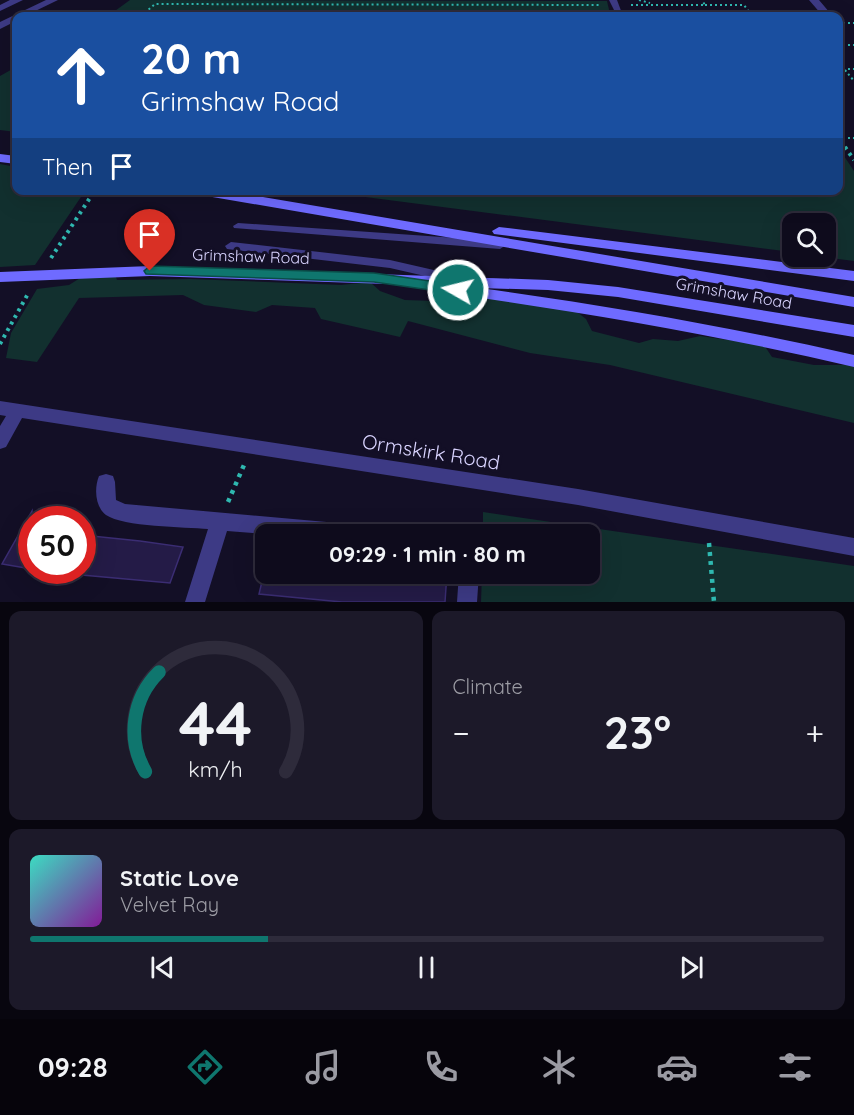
<!DOCTYPE html>
<html lang="en">
<head>
<meta charset="utf-8">
<style>
	body { margin:0; font-family:Quicksand,sans-serif; background:#1c1929; color:#f1f3f6; height:100vh; display:flex; flex-direction:column; font-size:22px; white-space:nowrap }
	* { box-sizing:border-box; margin:0 }
	p { font-size:20px; color:#9b9ba3 }
	.icon { flex:none; width:33px; height:33px; fill:none; stroke:currentColor; stroke-width:2; stroke-linecap:round; stroke-linejoin:round }
	.map { position:relative; height:602px; overflow:hidden }
	.side { display:flex; flex-direction:column; gap:9px; padding:9px; background:#08060f; flex:1 }
	.side>* { flex:none }
	.banner { position:absolute; left:12px; top:12px; width:831px; height:183px; border-radius:12px; box-shadow:0 6px 24px #0002,0 0 0 2px #2e2b3b; background:#1a4fa0; color:#fff; overflow:hidden }
	.tools { position:absolute; left:782px; top:213px; display:grid; gap:12px }
	.tools a { display:grid; place-items:center; width:54px; height:54px; border-radius:12px; background:#0e0b1c; box-shadow:0 6px 24px #0002,0 0 0 2px #2e2b3b; font-size:30px }
	.speed { position:absolute; left:18px; top:506px; display:flex; gap:12px; font-size:30px; font-weight:700; text-align:center }
	.speed>* { display:grid; place-content:center; width:78px; height:78px; border-radius:50%; background:#0e0b1c; box-shadow:0 6px 24px #0002,0 0 0 2px #2e2b3b; line-height:1 }
	.speed .limit { border:9px solid #d22; background:#fff; color:#111 }
	.pin { position:absolute; display:grid; place-items:center; width:51px; height:51px; color:#fff; margin:-62px -26px; border-radius:50% 50% 50% 0; rotate:-45deg; box-shadow:0 0 6px #0007 }
	.pin .icon { rotate:45deg }
	.me { position:absolute; width:66px; margin:-33px; rotate:278deg; stroke-linejoin:round; filter:drop-shadow(0 0 4px #0008) }
	.turn { display:flex; align-items:center; gap:21px; height:126px; padding:0 30px; font-size:27px }
	.turn .icon { width:78px; height:78px; stroke-width:2.5 }
	.turn b { display:block; font-size:42px; line-height:51px }
	.then { display:flex; align-items:center; height:57px; padding:0 30px; background:#0003; gap:12px; font-size:22px }
	.big { font-size:45px; font-weight:700; line-height:1.1 }
	.side .widget { flex:1; display:flex; flex-direction:column; justify-content:center; gap:9px; min-width:0; padding:0 21px; border-radius:12px; background:#1c1929 }
	.side .dial { align-items:center; gap:0 }
	.dial svg { height:156px; overflow:visible; fill:none; stroke:#2e2b3b; stroke-width:7; stroke-linecap:round; text-anchor:middle }
	.dial text { fill:#f1f3f6; stroke:none }
	.song { display:flex; align-items:center; gap:18px }
	.cover { width:72px; height:72px; border-radius:9px; background:linear-gradient(135deg,hsl(170 70% 55%),hsl(290 70% 35%)) }
	.played { height:6px; border-radius:3px; background:linear-gradient(90deg,#0f766e 30%,#2e2b3b 30%) }
	.keys { display:flex; justify-content:space-around; direction:ltr }
	.heat { display:flex; justify-content:space-between; align-items:center; font-size:33px; direction:ltr }
	.side .tiles { flex:1; display:grid; gap:9px; grid-template-columns:1fr 1fr }
	.widget:last-child { grid-column:span 2 }
	.trip { position:absolute; left:255px; top:524px; width:345px; height:60px; border-radius:12px; background:#0e0b1c; box-shadow:0 6px 24px #0002,0 0 0 2px #2e2b3b; font-weight:700; line-height:60px; text-align:center }
	.tabs { display:flex; height:96px; justify-content:space-around; align-items:center; background:#06040b; color:#9b9ba3 }
	.tabs .icon { width:42px; height:42px }
	.tabs .on { color:#0f766e }
	.tabs b { font-size:27px; color:#f1f3f6 }
	.map>svg:first-child { display:block }
	.green { fill:#12302f }
	.building { fill:#241b47; stroke:#3b2d73; stroke-width:1.5 }
	.lines { fill:none; stroke-linecap:round; stroke-linejoin:round }
	.path-far2 { stroke:#2fb8b0; stroke-width:2; stroke-dasharray:2 3; stroke-linecap:butt }
	.path-far1 { stroke:#2fb8b0; stroke-width:4; stroke-dasharray:3 4.5; stroke-linecap:butt }
	.path { stroke:#2fb8b0; stroke-width:4.5; stroke-dasharray:4 5; stroke-linecap:butt }
	.service { fill:#3d3a85; fill-rule:evenodd }
	.minor { fill:#3d3a85; fill-rule:evenodd }
	.tertiary { fill:#3d3a85; fill-rule:evenodd }
	.secondary { fill:#6f6bff; fill-rule:evenodd }
	.route { fill:#0f766e; stroke:#0a4d48; stroke-width:1.5 }
	.labels { text-anchor:middle; stroke-width:6; stroke-linejoin:round; paint-order:stroke }
	.street-label { font-size:16px; fill:#d9d4ff; stroke:#130f26 }
	.near-street-label { font-size:20px; fill:#d9d4ff; stroke:#130f26 }
</style>
</head>
<body>
<div class="map">
<svg width="854" height="602" viewBox="0 0 854 602">
	<rect width="100%" height="100%" fill="#130f26"/>
	<path class="green" d="M130 0 607 1 610 14 294 13 282 16H108Z
		M16 67V132L0 130V76Z
		M839 153H842L854 171V261L823 257 825 224H792V252L319 191 838 190Z
		M0 164 16 167V190L85 191 35 265 0 267Z
		M115 274 117 280 190 279 341 285 370 282 380 291 405 300 464 302 498 298 572 308 586 319 592 331 639 343 653 339 678 341 700 336 764 345 772 357 814 365H854V423L610 365 530 353 408 321 400 337 321 319 315 308 272 305 256 312 204 305 183 295 79 298 37 362 6 358 11 333 37 289 69 285 85 275Z
		M483 512 854 566V602H481L482 573H590V534H483Z"/>
	<path class="building" d="M32 511V569L2 564Z
		M82 535 140 541 183 547 170 583 82 575Z
		M264 573H447L445 602H342L259 594Z"/>
	<g class="lines">
		<path class="path-far2" d="M639 0 650 3
			M631 5H705L702 0
			M705 5H744L752 16
			M141 16 155 4 599 5
			M838 23H854
			M838 45H854
			M838 69H854
			M845 70 854 81
			M838 138 846 149
			M838 138H854"/>
		<path class="path-far1" d="M845 147 854 160
			M51 258 95 190
			M0 344 29 292"/>
		<path class="path" d="M228 502 244 465
			M709 543 714 602"/>
		<path class="service" d="M609 0H617L623 16H617Z
			M238 223 500 241 506 245 500 249 234 228 233 226Z
			M231 242 390 260 460 276 466 280 460 284 390 268 227 249 225 246Z"/>
		<path class="minor" d="M809 0H819L830 13 828 15H822Z
			M0 401 578 489 854 538V556L578 505 22 418 6 447 0 449V426L6 416 0 415Z
			M106 474 113 476 115 482 116 500 125 504 360 525 367 528 370 534H266L227 531 205 602H185L208 529C185 527 123 527 106 515 95 507 94 488 99 476Z
			M459 573H479L477 602H457Z"/>
		<path class="tertiary" d="M10 0H23L0 11V5Z
			M46 0H58L25 16H16V21L0 29V22Z"/>
		<path class="secondary" d="M0 154 16 156V164L0 162Z
			M189 190H221L854 297V307L195 194Z
			M499 227 854 271V281L494 234 492 231Z
			M150 266 548 280 618 287 854 325V337L618 297 548 290 479 288C605 305 730 327 854 355V367C722 336 588 313 453 294L448 293 446 289 447 286 150 276 0 282V272Z"/>
	</g>
	<path class="route" d="M150 266 374 273 458 285 465 290 458 294 374 282 146 274 144 271Z"/>
	<g class="labels">
		<g class="street-label">
			<text transform="translate(251 256) rotate(2)" y="6">Grimshaw Road</text>
			<text transform="translate(734 293) rotate(10)" y="6">Grimshaw Road</text>
		</g>
		<g class="near-street-label">
			<text transform="translate(431 452) rotate(9)" y="7">Ormskirk Road</text>
		</g>
	</g>
</svg>
<div class="tools">
<a><svg class="icon" aria-label="search" viewBox="0 0 24 24"><circle cx="10" cy="10" r="6"/><path d="M15 15l6 6"/></svg></a>
</div>
<div class="speed"><div class="limit">50</div></div>
<div class="pin" style="left:150px;top:271px;background:#d93025"><svg class="icon" aria-label="arrive" viewBox="0 0 24 24"><path d="M6 21V4h12l-3 4 3 4H6"/></svg></div>
<svg class="me" style="left:458px;top:290px" viewBox="-20 -20 40 40"><circle r="17" fill="#0f766e" stroke="#fff" stroke-width="3"/><path d="M0-11L8 9 0 5-8 9z" fill="#fff"/></svg>
<div class="trip">09:29 · 1 min · 80 m</div>
<div class="banner">
<div class="turn"><svg class="icon" aria-label="ahead" viewBox="0 0 24 24"><path d="M12 20V5M6 11l6-6 6 6"/></svg><div><b>20 m</b>Grimshaw Road</div></div>
<div class="then">Then<svg class="icon" aria-label="arrive" viewBox="0 0 24 24"><path d="M6 21V4h12l-3 4 3 4H6"/></svg></div>
</div>
</div>
<section class="side">
<div class="tiles">
<div class="widget dial"><svg viewBox="0 0 100 80">
<path d="M14 69A42 42 0 1 1 86 69"/>
<path d="M14 69A42 42 0 0 1 21 18" stroke="#0f766e"/>
<text x="50" y="56" font-size="32" font-weight="700">44</text>
<text x="50" y="72" font-size="11">km/h</text>
</svg></div>
<div class="widget"><p>Climate</p>
<div class="heat"><a>−</a><b class="big">23°</b><a>+</a></div>
</div>
<div class="widget">
<div class="song"><i class="cover"></i><div><b>Static Love</b><p>Velvet Ray</p></div></div>
<div class="played"></div>
<div class="keys"><svg class="icon" aria-label="previous" viewBox="0 0 24 24"><path d="M18 5L8 12l10 7zM5 5v14"/></svg><svg class="icon" aria-label="pause" viewBox="0 0 24 24"><path d="M8 5v14M16 5v14"/></svg><svg class="icon" aria-label="next" viewBox="0 0 24 24"><path d="M6 5l10 7-10 7zM19 5v14"/></svg></div>
</div>
</div>
</section>
<nav class="tabs">
<b>09:28</b>
<svg class="icon on" aria-label="directions" viewBox="0 0 24 24"><path d="M12 3l9 9-9 9-9-9zM9 14v-3h6M13 9l2 2-2 2"/></svg>
<svg class="icon" aria-label="music" viewBox="0 0 24 24"><path d="M9 18V5l10-2v13"/><circle cx="6" cy="18" r="3"/><circle cx="16" cy="16" r="3"/></svg>
<svg class="icon" aria-label="phone" viewBox="0 0 24 24"><path d="M5 4h4l2 5-3 2q2 4 5 5l2-3 5 2v4C11 20 4 13 5 4z"/></svg>
<svg class="icon" aria-label="climate" viewBox="0 0 24 24"><path d="M12 3v18M4 7l16 10M4 17L20 7"/></svg>
<svg class="icon" aria-label="car" viewBox="0 0 24 24"><path d="M5 17H2v-5l4-1 3-4h7l3 4 3 1v5h-3M9 17h6M6 11h13"/><circle cx="7" cy="17" r="2"/><circle cx="17" cy="17" r="2"/></svg>
<svg class="icon" aria-label="filters" viewBox="0 0 24 24"><path d="M4 7h16M4 17h16"/><circle cx="9" cy="7" r="2"/><circle cx="15" cy="17" r="2"/></svg>
</nav>
</body>
</html>
